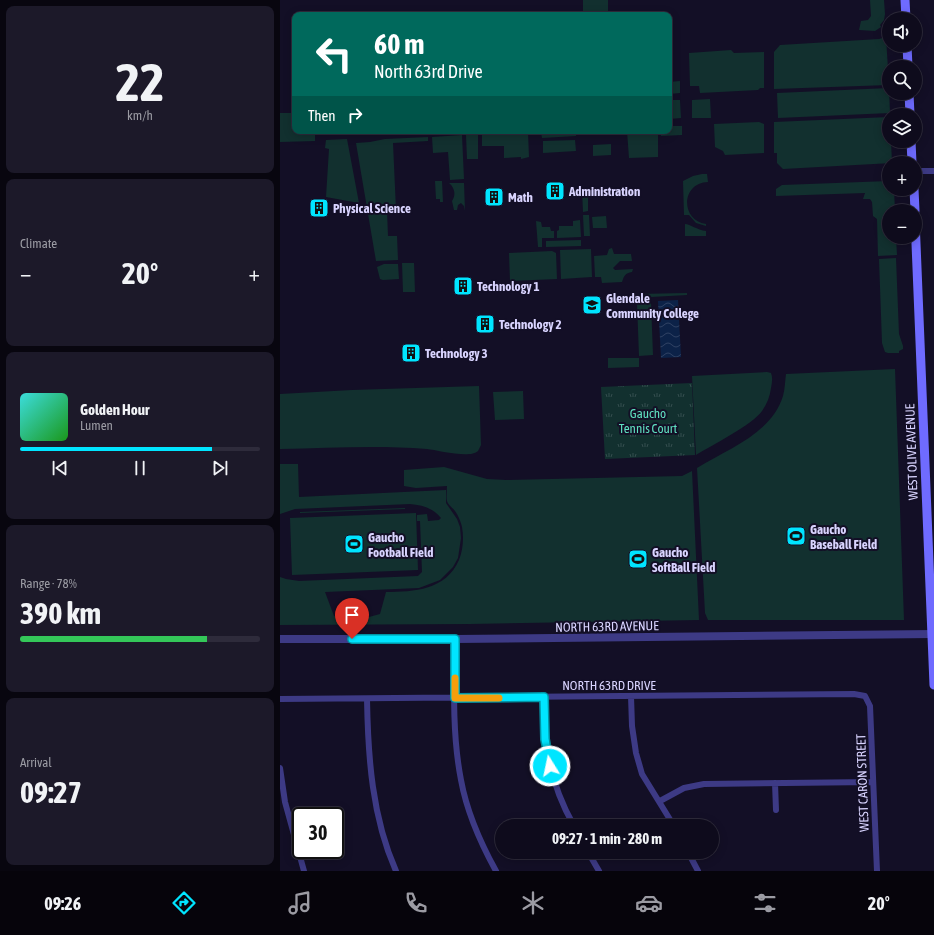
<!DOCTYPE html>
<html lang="en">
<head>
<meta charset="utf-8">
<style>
	body { margin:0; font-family:"Asap Condensed",sans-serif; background:#1c1929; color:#f1f3f6; height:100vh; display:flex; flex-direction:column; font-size:15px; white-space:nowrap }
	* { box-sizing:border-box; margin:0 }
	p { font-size:13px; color:#9b9ba3 }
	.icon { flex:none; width:22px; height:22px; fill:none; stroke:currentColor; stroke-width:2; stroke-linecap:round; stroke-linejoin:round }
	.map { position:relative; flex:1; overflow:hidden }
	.details { display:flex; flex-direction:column; gap:6px; padding:6px; background:#08060f; width:280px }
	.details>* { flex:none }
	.top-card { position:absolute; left:12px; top:12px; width:380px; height:122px; border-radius:8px; box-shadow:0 2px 10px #0003,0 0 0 1px #2e2b3b; background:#00695c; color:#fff; overflow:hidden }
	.tools { position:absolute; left:602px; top:12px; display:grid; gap:8px }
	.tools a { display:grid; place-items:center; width:40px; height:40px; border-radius:50%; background:#0e0b1c; box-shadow:0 2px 10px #0003,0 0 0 1px #2e2b3b; font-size:20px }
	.speed { position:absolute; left:12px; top:807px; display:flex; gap:8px; font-size:20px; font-weight:700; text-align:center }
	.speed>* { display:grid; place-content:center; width:52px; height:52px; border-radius:50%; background:#0e0b1c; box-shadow:0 2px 10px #0003,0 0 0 1px #2e2b3b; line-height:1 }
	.speed .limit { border:2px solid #111; border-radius:6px; background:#fff; color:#111 }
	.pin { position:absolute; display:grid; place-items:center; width:34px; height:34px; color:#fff; margin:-41px -17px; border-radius:50% 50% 50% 0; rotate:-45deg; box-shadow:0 0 4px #0007 }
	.pin .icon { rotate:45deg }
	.me { position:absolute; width:44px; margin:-22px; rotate:350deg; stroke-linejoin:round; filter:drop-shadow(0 0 3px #0008) }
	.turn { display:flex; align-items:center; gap:14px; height:84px; padding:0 16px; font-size:18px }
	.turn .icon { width:52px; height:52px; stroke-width:2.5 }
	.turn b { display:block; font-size:28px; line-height:34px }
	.then { display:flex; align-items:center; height:38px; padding:0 16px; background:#0003; gap:8px; font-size:15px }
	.big { font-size:30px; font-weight:700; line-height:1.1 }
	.details .card { flex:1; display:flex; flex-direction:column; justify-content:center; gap:6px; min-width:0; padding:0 14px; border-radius:8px; background:#1c1929 }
	.details .dial { align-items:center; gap:0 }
	.dial b { font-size:52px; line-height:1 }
	.song { display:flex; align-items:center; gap:12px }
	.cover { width:48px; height:48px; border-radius:6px; background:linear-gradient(135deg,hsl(180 70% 55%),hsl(120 70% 35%)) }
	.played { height:4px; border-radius:2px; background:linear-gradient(90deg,#00e5ff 80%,#2e2b3b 80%) }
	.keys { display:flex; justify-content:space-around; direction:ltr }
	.heat { display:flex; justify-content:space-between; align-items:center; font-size:22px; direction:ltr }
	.charge { height:6px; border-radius:3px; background:linear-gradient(90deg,#34c759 78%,#2e2b3b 0) }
	.trip { position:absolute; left:215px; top:819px; width:224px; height:40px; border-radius:20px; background:#0e0b1c; box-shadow:0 2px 10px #0003,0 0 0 1px #2e2b3b; font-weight:700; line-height:40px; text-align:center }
	.tab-bar { display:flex; height:64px; justify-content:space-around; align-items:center; background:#06040b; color:#9b9ba3 }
	.tab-bar .icon { width:28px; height:28px }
	.tab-bar .on { color:#00e5ff }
	.tab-bar b { font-size:18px; color:#f1f3f6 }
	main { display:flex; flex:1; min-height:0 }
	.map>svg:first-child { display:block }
	.green { fill:#12302f }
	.park { fill:url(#park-tufts) }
	.water { fill:url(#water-waves) }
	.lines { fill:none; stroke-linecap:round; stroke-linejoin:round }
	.minor { stroke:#3d3a85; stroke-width:6 }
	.tertiary { stroke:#3d3a85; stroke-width:8 }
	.secondary { stroke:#6f6bff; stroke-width:9 }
	.route-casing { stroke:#0095a6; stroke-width:10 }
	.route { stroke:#00e5ff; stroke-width:7 }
	.slow { stroke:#f59e0b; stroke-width:7 }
	.labels { text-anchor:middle; stroke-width:4; stroke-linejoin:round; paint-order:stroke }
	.poi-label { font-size:13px; font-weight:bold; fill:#d9d4ff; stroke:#130f26; text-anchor:start }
	.park-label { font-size:13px; fill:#5fe0c0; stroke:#130f26 }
	.street-label { font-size:13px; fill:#d9d4ff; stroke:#130f26 }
</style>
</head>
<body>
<main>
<section class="details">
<div class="card dial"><b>22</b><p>km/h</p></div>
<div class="card"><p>Climate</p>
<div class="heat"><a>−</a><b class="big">20°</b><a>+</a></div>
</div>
<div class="card">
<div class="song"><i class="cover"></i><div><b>Golden Hour</b><p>Lumen</p></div></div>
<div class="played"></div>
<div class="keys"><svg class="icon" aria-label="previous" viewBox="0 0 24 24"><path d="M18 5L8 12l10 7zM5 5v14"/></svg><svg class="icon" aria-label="pause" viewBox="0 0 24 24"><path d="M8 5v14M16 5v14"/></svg><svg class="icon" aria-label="next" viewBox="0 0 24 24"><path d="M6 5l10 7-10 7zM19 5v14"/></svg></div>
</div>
<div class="card"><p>Range · 78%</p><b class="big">390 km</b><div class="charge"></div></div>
<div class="card"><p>Arrival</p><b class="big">09:27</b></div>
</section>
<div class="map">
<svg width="654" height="871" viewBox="0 0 654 871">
	<defs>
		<pattern id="park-tufts" width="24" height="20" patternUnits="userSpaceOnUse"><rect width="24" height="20" fill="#12302f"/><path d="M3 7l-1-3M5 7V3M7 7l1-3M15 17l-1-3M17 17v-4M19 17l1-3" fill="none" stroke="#344d4e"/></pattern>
		<pattern id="water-waves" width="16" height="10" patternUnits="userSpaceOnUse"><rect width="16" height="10" fill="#0c2248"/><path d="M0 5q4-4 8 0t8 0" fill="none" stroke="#2f4163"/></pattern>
	</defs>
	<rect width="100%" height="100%" fill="#130f26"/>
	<path class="green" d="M303 0H328V15H303Z
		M590 0H604L605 14 604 20 600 25 601 27 595 31 579 30 581 21 588 20 591 16Z
		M606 37 609 85 494 89V52L500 45 599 39Z
		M451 50 454 53 484 52V88H480L478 90 420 93 419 86H410L409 53Z
		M400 81V93L389 94V82Z
		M609 88 610 113 498 118 497 93Z
		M430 99 431 118H412V100Z
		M389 100H400L401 118 389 119Z
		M0 113H15V131H35V141L0 142Z
		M609 117V141H611L612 163 503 169 497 163V153H494V122Z
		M479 122 484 124V153L445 155 443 151 435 147 434 124Z
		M389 126H402V135L381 136V131H389Z
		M107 131H159V132L108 134Z
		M296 131V136L262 138 261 132Z
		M347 131H378V157L349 158Z
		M202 132 223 133 248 132 249 157 241 159V157L224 158V146H202Z
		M182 135 184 179 170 180 168 152 153 153 152 137Z
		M186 135H198V159H187Z
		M148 137V141L113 143 116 210 107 211 108 236H117L118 260 96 261 76 143 90 142 105 139Z
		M67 139 79 203 46 197 49 149 45 148 46 140Z
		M295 140 296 151 263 153V141Z
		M331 144V155L313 156V145Z
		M422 174H427L428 182C401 183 400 220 426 224V226L416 223 409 215H404L403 181 413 176Z
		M155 181H162L163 202H160V199H156Z
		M609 181V189H614L615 211H609V237H616L617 255 598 256 597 219 593 216 592 202 590 199H583L585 193 496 196V189L502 185Z
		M169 183H184L185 211 184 206 181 203 178 205 177 210H174L172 201C176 195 175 188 169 183Z
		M302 190H308V211L303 212Z
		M303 215H309L310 236H304Z
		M326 216 327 228H313L312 217Z
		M300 220 301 237 277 238V231L279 230V226H293V221Z
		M256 221 261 222 262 227H270L271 231H274V238H262V247H258Z
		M405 224C410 224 417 230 426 231V236H405Z
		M301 240V246L266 247V241Z
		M332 248 334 254H351L352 261H340L333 268 335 270 353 269 352 272C345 273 344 276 342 282L322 283 321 277H315L314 256 327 255 329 249Z
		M311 249 312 277 281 279 280 250Z
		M272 251 276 253 277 279 230 281 229 253Z
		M616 258 619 334 623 346V349L619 351V353H608L605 352 602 343 599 259Z
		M122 263H134L135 292H123Z
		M104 264H118L119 279 103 280 100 279 97 267Z
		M407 293V295L371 297V300H357V294Z
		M371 302 373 355 359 356 357 303Z
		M359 358V367L328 368V358Z
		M615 369 624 620H428L425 613 417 468C449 448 491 434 503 396 505 389 505 381 506 374Z
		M487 372 491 373C493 378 492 383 491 388 490 396 487 404 482 411 472 425 432 445 416 455L412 376Z
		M199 386 201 445C200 447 199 449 198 451 190 459 157 450 147 449 98 445 49 448 0 449V394L72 390Z
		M243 391 244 419 215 420 213 392Z
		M0 464H18L19 497 166 490V503L177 519 180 527 181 538 178 558 173 567 160 580 139 588 45 592 54 616 72 620H78L100 614 106 592C134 592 166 590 179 560 183 550 184 538 182 527 181 522 178 515 175 511 173 508 168 505 167 501 166 497 167 491 167 486L136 488 124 486V470L164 467 207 479 226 480 402 476 412 471 419 620 189 624 0 625V577L6 579 19 581 138 576 142 572 140 521H137V515L147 514 148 521 159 520 161 518C153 508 142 505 130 504L15 509 0 514Z
		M125 508V509L20 513V512Z
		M136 513 138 570 12 575 10 518Z"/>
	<path class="park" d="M412 383 415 455 325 459 321 387Z"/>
	<path class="water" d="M398 300 401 357 381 358 378 301Z"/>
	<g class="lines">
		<path class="minor" d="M635 171H654
			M175 639C174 686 172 734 181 780 187 813 200 842 216 871
			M351 696 352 726 356 753 362 774 394 826
			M264 697C266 748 268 780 294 826
			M0 699 574 694 585 696 590 706 597 871
			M87 699C88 757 92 817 116 871
			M0 768 5 802 24 871
			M495 783 496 810
			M380 801 404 788 424 784 593 782
			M308 852 319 871
			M408 852 418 871"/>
		<path class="tertiary" d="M0 639H175L654 634"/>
		<path class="secondary" d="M625 0 626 19
			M627 45 628 67
			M629 93 630 115
			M631 141 632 163
			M634 189 635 211
			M635 219 654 685"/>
	</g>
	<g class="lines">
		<defs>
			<path id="route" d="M72 639H175V698L264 697 265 739 270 766"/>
		</defs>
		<use href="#route" class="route-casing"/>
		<use href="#route" class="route"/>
		<path class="slow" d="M175 678V698H219"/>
	</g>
	<defs>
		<symbol id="building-square" viewBox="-11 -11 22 22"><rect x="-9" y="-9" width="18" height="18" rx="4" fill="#00e5ff" stroke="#130f26"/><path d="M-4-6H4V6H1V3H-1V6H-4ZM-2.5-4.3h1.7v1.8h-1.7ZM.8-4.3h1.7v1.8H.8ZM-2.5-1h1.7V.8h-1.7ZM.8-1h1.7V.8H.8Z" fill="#111"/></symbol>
		<symbol id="university-square" viewBox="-11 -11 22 22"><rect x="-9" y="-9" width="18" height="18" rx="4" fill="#00e5ff" stroke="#130f26"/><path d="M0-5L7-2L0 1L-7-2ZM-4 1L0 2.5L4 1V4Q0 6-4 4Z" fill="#111"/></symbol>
		<symbol id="stadium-square" viewBox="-11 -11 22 22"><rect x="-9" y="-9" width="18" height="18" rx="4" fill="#00e5ff" stroke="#130f26"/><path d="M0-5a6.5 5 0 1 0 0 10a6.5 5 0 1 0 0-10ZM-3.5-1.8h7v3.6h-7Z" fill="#111"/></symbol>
	</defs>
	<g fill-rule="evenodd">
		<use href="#building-square" x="264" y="180" width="22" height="22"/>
		<use href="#building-square" x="203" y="186" width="22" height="22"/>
		<use href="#building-square" x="28" y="197" width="22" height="22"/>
		<use href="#building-square" x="172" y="275" width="22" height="22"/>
		<use href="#university-square" x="301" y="294" width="22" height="22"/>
		<use href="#building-square" x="194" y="313" width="22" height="22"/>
		<use href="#building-square" x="120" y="342" width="22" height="22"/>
		<use href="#stadium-square" x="505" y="525" width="22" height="22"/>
		<use href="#stadium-square" x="63" y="533" width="22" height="22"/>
		<use href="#stadium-square" x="347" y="548" width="22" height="22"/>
	</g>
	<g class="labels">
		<g class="poi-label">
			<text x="289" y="196">Administration</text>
			<text x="228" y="202">Math</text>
			<text x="53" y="213">Physical Science</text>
			<text x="197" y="291">Technology 1</text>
			<text x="326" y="303">Glendale<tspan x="326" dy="15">Community College</tspan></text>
			<text x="219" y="329">Technology 2</text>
			<text x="145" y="358">Technology 3</text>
			<text x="530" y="534">Gaucho<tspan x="530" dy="15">Baseball Field</tspan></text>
			<text x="88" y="542">Gaucho<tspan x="88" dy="15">Football Field</tspan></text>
			<text x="372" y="557">Gaucho<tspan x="372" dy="15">SoftBall Field</tspan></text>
		</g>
		<g class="park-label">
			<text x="368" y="418">Gaucho<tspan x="368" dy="15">Tennis Court</tspan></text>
		</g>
		<g class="street-label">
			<text transform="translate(631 452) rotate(-92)" y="5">WEST OLIVE AVENUE</text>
			<text transform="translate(327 626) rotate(-1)" y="5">NORTH 63RD AVENUE</text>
			<text x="329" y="690">NORTH 63RD DRIVE</text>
			<text transform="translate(582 783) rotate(-92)" y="5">WEST CARON STREET</text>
		</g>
	</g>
</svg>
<div class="tools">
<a><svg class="icon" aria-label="sound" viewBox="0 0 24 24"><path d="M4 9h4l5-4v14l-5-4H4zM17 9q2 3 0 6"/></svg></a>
<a><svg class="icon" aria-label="search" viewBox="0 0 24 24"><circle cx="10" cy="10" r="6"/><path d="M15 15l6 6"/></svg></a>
<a><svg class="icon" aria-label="layers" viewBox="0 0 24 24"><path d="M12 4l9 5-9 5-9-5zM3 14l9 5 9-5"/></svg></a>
<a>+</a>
<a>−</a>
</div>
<div class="speed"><div class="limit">30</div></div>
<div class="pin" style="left:72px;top:639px;background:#d93025"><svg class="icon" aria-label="arrive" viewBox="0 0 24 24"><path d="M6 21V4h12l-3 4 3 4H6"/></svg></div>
<svg class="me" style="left:270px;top:766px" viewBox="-20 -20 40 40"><circle r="17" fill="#00e5ff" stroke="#fff" stroke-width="3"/><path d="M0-11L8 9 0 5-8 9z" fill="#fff"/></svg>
<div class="trip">09:27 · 1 min · 280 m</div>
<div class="top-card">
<div class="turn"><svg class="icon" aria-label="left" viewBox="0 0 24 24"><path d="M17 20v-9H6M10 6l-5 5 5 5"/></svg><div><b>60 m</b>North 63rd Drive</div></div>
<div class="then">Then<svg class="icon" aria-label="right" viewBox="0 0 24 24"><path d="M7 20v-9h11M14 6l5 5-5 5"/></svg></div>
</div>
</div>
</main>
<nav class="tab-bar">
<b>09:26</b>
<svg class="icon on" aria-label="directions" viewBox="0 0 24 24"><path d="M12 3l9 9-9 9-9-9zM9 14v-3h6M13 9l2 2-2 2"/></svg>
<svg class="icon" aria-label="music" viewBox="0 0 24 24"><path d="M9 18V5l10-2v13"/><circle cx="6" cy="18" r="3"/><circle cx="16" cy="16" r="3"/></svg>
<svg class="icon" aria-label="phone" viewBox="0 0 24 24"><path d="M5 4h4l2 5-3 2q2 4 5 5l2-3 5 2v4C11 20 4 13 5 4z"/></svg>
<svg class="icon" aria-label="climate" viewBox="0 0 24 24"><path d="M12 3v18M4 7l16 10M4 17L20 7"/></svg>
<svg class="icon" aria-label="car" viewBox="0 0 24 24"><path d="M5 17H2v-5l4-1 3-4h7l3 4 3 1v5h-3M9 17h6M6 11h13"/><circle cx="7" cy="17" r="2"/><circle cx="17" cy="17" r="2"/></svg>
<svg class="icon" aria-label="filters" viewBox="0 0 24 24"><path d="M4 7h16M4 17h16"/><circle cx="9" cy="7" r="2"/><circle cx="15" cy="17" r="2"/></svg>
<b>20°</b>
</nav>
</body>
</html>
